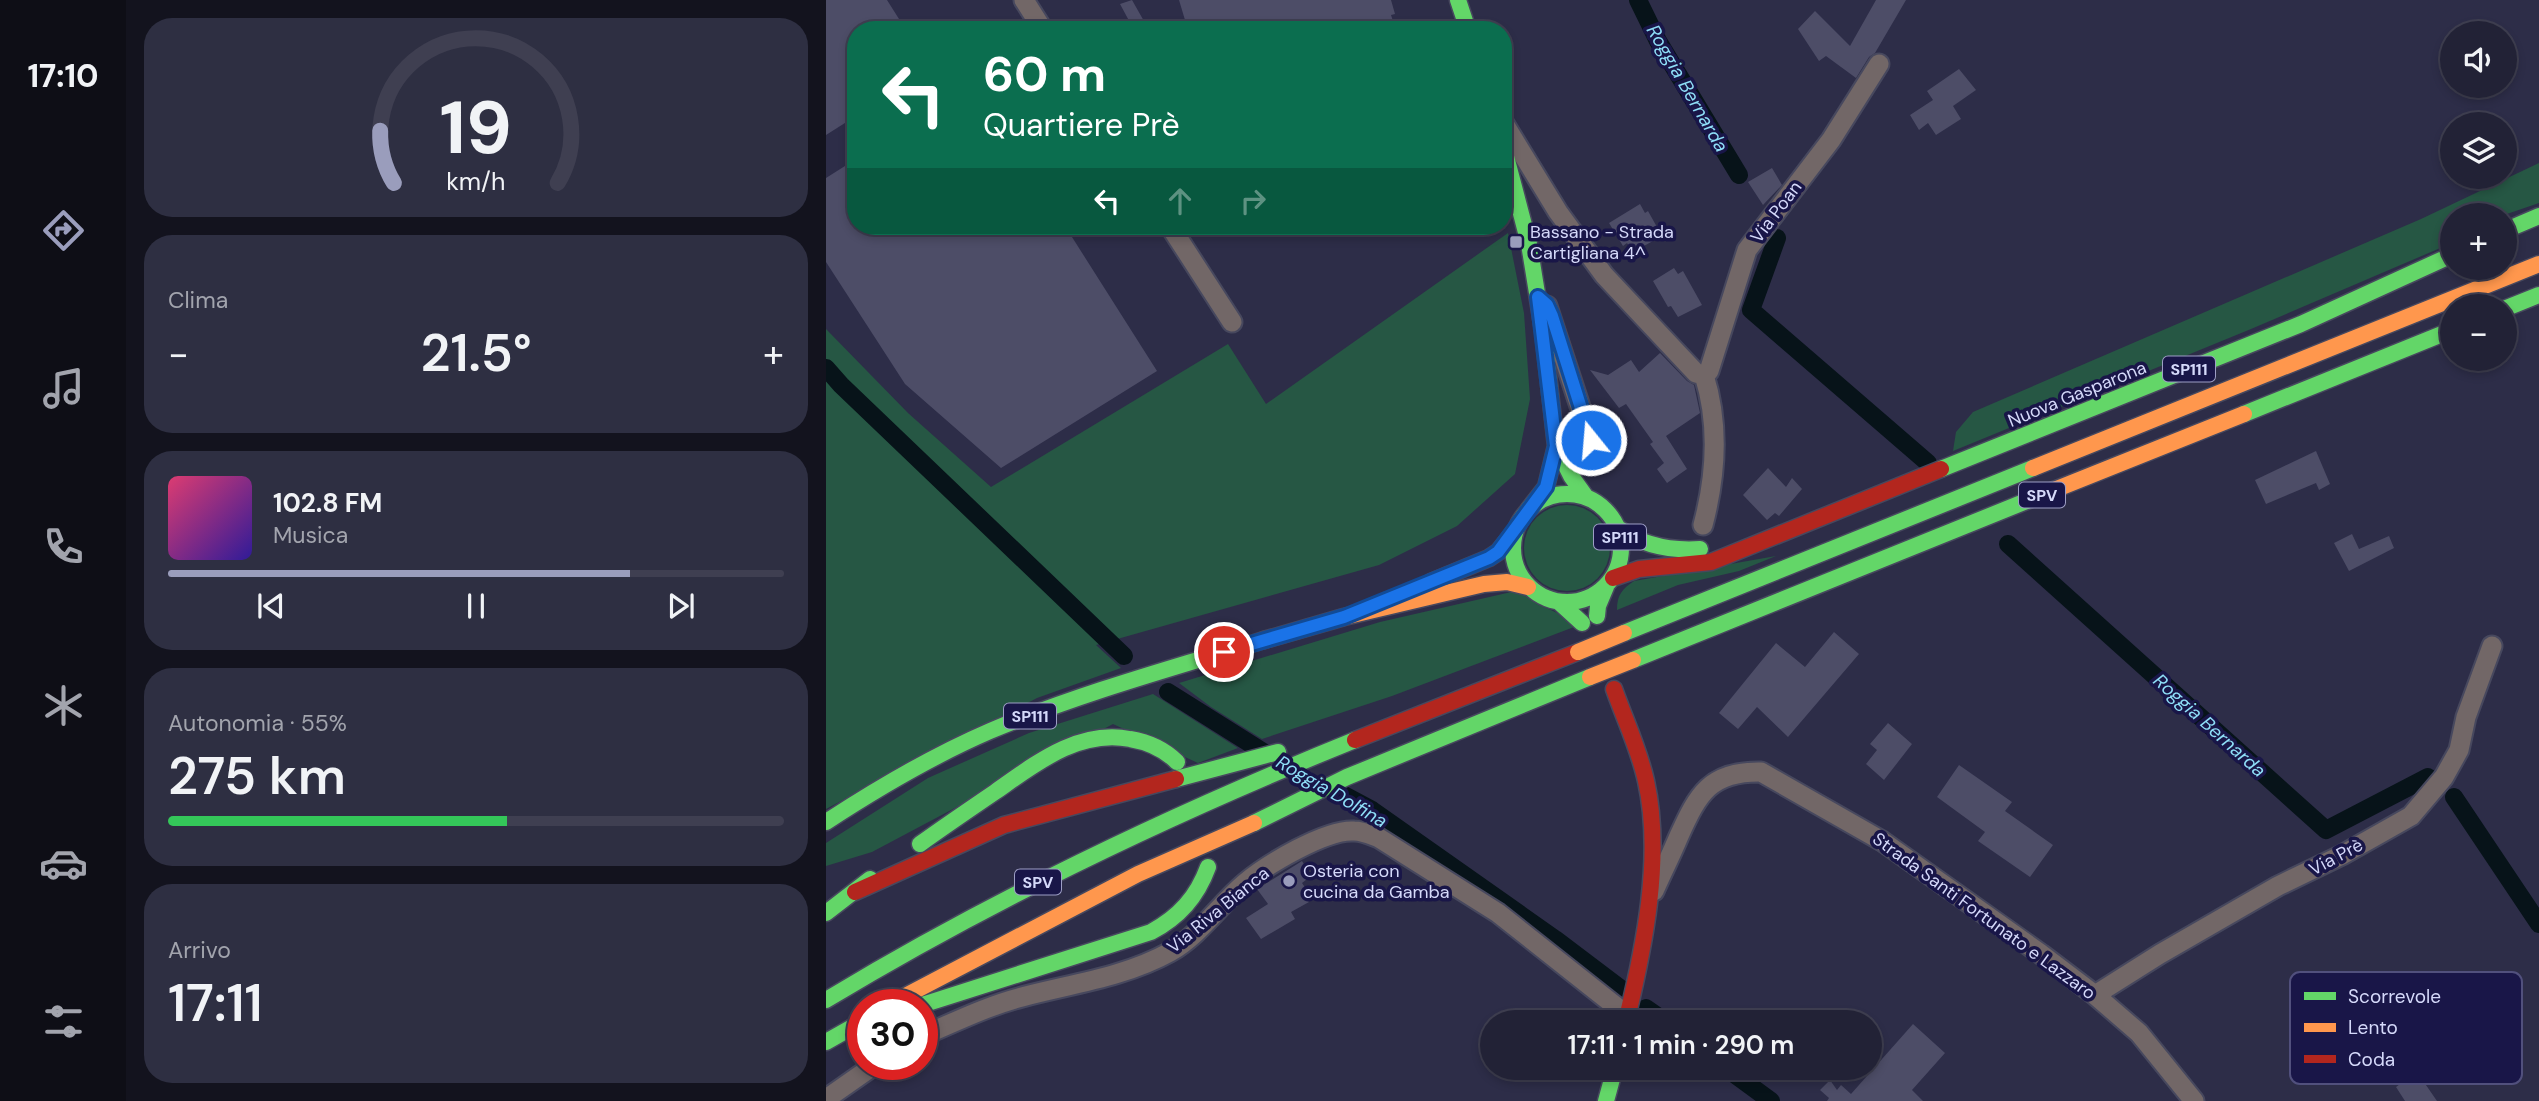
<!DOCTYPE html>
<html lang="it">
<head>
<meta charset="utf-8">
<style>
	body { margin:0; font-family:"DM Sans",sans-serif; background:#2e2f42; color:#f1f3f6; height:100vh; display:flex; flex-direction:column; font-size:26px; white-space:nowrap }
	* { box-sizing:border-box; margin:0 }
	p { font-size:23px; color:#a2a4ad }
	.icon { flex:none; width:38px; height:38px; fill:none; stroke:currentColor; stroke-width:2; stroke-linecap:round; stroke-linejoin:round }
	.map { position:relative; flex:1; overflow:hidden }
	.details { display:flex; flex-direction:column; gap:18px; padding:18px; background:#13131e; width:700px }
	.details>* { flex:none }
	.hud { position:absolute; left:21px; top:21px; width:665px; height:214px; border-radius:28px; box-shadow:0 4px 10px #0003,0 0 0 2px #3f3f51; background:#0b6e4f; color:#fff; overflow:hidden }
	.tools { position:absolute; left:1614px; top:21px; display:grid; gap:14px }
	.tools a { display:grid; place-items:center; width:77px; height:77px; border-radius:50%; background:#222236; box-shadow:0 4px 10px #0003,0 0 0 2px #3f3f51; font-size:35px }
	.speed { position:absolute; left:21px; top:989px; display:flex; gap:14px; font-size:35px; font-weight:700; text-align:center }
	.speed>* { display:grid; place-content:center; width:91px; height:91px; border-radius:50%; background:#222236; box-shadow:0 4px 10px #0003,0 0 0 2px #3f3f51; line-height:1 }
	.speed .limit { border:10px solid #d22; background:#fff; color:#111 }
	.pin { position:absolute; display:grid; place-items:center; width:60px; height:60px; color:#fff; margin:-30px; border:4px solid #fff; border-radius:50%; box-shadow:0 2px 7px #0007 }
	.me { position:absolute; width:77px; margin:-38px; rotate:343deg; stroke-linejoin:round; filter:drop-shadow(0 0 5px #0008) }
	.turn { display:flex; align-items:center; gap:24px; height:147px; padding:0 21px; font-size:32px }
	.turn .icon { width:91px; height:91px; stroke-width:2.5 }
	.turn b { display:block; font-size:49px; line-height:60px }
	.lanes { display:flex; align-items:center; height:66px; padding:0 21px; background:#0003; justify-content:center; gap:35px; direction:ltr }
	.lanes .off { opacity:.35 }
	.big { font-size:52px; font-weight:600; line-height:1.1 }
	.details .tile { flex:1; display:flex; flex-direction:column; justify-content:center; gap:10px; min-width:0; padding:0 24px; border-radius:28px; background:#2e2f42 }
	.details .dial { align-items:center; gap:0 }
	.dial svg { height:182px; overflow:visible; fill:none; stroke:#3f3f51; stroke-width:7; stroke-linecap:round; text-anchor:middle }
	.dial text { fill:#f1f3f6; stroke:none }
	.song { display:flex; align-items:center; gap:21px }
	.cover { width:84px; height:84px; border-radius:10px; background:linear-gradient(135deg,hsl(340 70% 55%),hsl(250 70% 35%)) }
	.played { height:7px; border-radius:4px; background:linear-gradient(90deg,#9a9dbc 75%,#3f3f51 75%) }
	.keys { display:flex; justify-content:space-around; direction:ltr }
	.heat { display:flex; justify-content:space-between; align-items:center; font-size:38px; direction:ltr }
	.charge { height:10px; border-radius:5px; background:linear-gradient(90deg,#34c759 55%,#3f3f51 0) }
	.trip { position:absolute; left:654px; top:1010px; width:402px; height:70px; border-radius:35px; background:#222236; box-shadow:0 4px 10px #0003,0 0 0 2px #3f3f51; font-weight:600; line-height:70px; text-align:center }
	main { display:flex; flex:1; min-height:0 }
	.menu { display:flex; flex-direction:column; width:126px; justify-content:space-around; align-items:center; background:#0e0e16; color:#a2a4ad }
	.menu .icon { width:49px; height:49px }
	.menu .on { color:#9a9dbc }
	.menu b { font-size:32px; color:#f1f3f6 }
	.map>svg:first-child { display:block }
	.green { fill:#265744 }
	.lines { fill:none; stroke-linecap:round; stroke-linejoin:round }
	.canal { stroke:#071319; stroke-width:18 }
	.building { fill:#4d4d67 }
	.street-casing { stroke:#47485e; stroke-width:23 }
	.fast-casing { stroke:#47485e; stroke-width:19 }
	.slow-casing { stroke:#47485e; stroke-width:19 }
	.jam-casing { stroke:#47485e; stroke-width:19 }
	.street { stroke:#726767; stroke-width:19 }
	.fast { stroke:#63d668; stroke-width:16 }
	.slow { stroke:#ff974d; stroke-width:16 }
	.jam { stroke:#b3261e; stroke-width:16 }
	.slow-bridge-casing { stroke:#47485e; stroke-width:19; stroke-linecap:butt }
	.slow-bridge { stroke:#ff974d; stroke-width:16 }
	.route-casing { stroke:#114b97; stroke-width:18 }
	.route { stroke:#1a73e8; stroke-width:12 }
	.poi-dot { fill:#9a9dbc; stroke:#191648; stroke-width:2.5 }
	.labels { text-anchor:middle; stroke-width:7; stroke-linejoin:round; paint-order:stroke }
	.shield { fill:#191648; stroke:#9d9ec5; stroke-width:2 }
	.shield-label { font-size:16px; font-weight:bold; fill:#d5d9fa }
	.street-label { font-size:18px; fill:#d5d9fa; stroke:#191648 }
	.poi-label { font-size:18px; fill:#d5d9fa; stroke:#191648; text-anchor:start }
	.water-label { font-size:19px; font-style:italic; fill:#8edef7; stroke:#191648 }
	.key { fill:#191648; stroke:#51507d; stroke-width:2 }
	.key-label { font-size:19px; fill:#d5d9fa }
</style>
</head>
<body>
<main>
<nav class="menu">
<b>17:10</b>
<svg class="icon on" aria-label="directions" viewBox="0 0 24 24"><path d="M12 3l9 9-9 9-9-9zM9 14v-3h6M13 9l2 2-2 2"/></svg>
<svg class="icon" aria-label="music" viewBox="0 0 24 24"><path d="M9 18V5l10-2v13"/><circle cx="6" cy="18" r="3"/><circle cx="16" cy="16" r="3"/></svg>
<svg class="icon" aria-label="phone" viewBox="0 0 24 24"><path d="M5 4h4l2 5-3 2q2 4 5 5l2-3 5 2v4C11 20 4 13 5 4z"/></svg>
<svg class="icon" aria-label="climate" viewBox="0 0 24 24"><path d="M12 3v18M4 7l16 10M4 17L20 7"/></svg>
<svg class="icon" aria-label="car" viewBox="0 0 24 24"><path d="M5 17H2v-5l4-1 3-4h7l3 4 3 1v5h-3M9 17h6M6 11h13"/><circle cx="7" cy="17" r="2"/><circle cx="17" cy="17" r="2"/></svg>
<svg class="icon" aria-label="filters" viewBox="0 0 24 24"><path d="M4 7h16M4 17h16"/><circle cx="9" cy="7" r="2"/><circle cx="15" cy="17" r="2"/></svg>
</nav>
<section class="details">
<div class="tile dial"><svg viewBox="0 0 100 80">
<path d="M14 69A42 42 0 1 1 86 69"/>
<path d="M14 69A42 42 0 0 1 8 46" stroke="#9a9dbc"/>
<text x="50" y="56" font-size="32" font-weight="700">19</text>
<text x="50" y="72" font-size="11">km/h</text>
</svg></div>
<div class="tile"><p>Clima</p>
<div class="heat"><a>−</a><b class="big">21.5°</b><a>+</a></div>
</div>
<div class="tile">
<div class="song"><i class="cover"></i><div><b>102.8 FM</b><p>Musica</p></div></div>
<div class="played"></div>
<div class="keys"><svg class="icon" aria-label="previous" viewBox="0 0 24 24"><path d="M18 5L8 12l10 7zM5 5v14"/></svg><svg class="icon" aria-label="pause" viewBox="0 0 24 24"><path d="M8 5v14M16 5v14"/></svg><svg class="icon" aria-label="next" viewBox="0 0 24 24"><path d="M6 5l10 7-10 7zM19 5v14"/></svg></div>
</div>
<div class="tile"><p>Autonomia · 55%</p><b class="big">275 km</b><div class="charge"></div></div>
<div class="tile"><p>Arrivo</p><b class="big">17:11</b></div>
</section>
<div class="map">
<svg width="1713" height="1101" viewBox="0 0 1713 1101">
	<rect width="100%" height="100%" fill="#2d2d48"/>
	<path class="green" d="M1713 163V203L1678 215H1626V243L1425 329 1127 451 1130 432 1147 412 1595 219Z
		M682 233 698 313 704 399 689 474 631 526 553 565 270 645 295 668 211 698 0 809V329L82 413 165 487 402 344 440 404Z
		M698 548a43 43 0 1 1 86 0a43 43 0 1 1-86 0Z
		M950 556 913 571 852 585 791 610C791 595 796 589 808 581Z
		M694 590 714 605 740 617 748 627 566 696 436 739 385 707 353 683 554 622Z
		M327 694 412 748 372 763 287 724 46 852 0 866V843L102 778 203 733Z"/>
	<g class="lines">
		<path class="canal" d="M812 0 832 41 913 175
			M951 238 925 310 1102 463
			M0 368 15 385 298 656
			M1182 544 1500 830 1602 777
			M342 692 439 753
			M501 786 546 810 729 939 803 995
			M1628 797 1713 924
			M820 1008 840 1022
			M900 1068 945 1101"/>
	</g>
	<path class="building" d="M0 0H61L80 30H30V116L0 135Z
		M306 0 323 30H308L294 4Z
		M353 0H565L569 14 565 15 570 30H362Z
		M1050 0H1080L1049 53 1043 57 1030 78 1000 56 993 61 972 29 989 11 1024 46Z
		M1133 69 1150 90 1127 106 1135 119 1110 135 1102 123 1093 130 1084 115 1107 100 1101 91Z
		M30 159V226H239L331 371 175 468 79 384 0 262V178Z
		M946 168 956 185 937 205 922 182Z
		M814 204 819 213 822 211 836 236 807 252 801 243 797 246 783 223Z
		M848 268 852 274 857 271 876 305 852 317 845 306 842 307 827 281Z
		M834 353 861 381 868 385 874 413 840 436 861 469 841 483 831 469 838 463 824 444 827 442 800 404 793 408 764 370 782 375 805 360 813 372Z
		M1490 451 1504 484 1493 490 1490 483 1440 504 1429 480Z
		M942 468 960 487 966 478 976 489 953 516 949 513 941 520 917 495Z
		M1526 534 1533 549 1563 536 1568 548 1523 571 1508 543Z
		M1008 632 1033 654 962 737 931 707 912 729 893 713 950 643 979 667Z
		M1062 723 1086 744 1058 780 1040 764 1051 750 1044 744Z
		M1133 765 1186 802 1179 811 1227 845 1204 877 1152 841 1159 832 1111 797Z
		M476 861 485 876 476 883 480 889 475 892 483 902 465 912 469 919 435 939 420 918 442 904 431 889Z
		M1087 1024 1119 1053 1086 1090 1097 1101H1001L1003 1098 994 1090 1004 1080 1011 1090 1015 1085 1025 1094Z
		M1591 1072 1611 1101H1579L1570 1087Z"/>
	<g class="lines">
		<defs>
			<path id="street" d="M198 0 217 30
				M677 122 732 212 778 275 870 373 878 375 883 371 921 250 1005 140 1053 64
				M344 226 406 322
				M721 306 765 440 774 450 788 445
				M877 525C890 476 893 423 878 375
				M828 891C836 873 845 855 853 836 872 794 884 771 935 772L1056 841 1215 954 1269 995 1313 1033 1368 1101
				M1269 995 1334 954 1452 886 1516 855 1585 816 1618 777 1633 750 1640 717 1666 646
				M96 1036C129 1022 161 1006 196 997 245 984 299 977 344 952 374 935 393 905 419 883 440 865 500 829 528 831 537 831 545 835 553 838L672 913 802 1016
				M0 1099 50 1064"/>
			<path id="fast" d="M632 0 642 30
				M677 145 703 244 717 330 730 446 720 487 702 510
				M1678 231 1713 216
				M1678 309 1713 295
				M1418 414 1626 330
				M730 446 745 476 760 497
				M1115 469 1475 324 1626 255
				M687 548a54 54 0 1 1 108 0a54 54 0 1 1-108 0Z
				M792 528C817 546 844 551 874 549
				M605 582 663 558 672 552 689 531
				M733 602 756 623
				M771 616 772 606 780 587
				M798 633 1207 468
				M807 660 1208 498
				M350 779 452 752
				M0 822C52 788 106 756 164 731 252 694 346 668 438 640
				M428 823 521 777 764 677
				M94 844C119 826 144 809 169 792 209 764 252 729 304 739 322 742 338 749 351 762
				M0 913 44 879
				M0 1000C169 898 346 814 529 740
				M99 1004 325 932C353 917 371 897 382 867
				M0 1042 37 1021
				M780 1101 789 1068"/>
			<path id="slow" d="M1207 468 1713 264
				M1208 498 1418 414
				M438 640 518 617 658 584 681 582 702 587
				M64 1004 312 874 428 823"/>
			<path id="jam" d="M787 578 813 569 885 562 1115 469
				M788 689C799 720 813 749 820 781 837 857 818 948 800 1022
				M529 740 752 652
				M29 892 178 825 350 779"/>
		</defs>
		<use href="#street" class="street-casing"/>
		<use href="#fast" class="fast-casing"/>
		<use href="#slow" class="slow-casing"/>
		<use href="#jam" class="jam-casing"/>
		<use href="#street" class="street"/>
		<use href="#fast" class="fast"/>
		<use href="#slow" class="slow"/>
		<use href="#jam" class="jam"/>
		<defs>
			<path id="slow-bridge" d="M752 652 798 633
				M764 677 807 660"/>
		</defs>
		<use href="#slow-bridge" class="slow-bridge-casing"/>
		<use href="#slow-bridge" class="slow-bridge"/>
	</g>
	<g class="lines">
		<defs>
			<path id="route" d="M398 652 518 617 663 558 672 552 720 487 730 446 712 297 721 305 726 316 765 440"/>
		</defs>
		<use href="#route" class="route-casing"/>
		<use href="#route" class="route"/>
	</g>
	<g class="poi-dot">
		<rect x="683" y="235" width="14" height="14" rx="3.5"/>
		<circle cx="463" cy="881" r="7"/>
	</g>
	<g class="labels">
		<g class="shield">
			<rect x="1337" y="356.5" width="52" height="25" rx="5"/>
			<rect x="1193" y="482.5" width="46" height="25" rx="5"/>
			<rect x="768" y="524.5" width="52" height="25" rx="5"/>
			<rect x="178" y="703.5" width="52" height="25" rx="5"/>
			<rect x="189" y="869.5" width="46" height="25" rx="5"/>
		</g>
		<g class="shield-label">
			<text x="1363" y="375">SP111</text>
			<text x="1216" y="501">SPV</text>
			<text x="794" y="543">SP111</text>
			<text x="204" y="722">SP111</text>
			<text x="212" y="888">SPV</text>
		</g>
		<g class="street-label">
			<text transform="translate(950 212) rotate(-53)" y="6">Via Poan</text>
			<text transform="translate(1251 394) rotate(-22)" y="6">Nuova Gasparona</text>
			<text transform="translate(1510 857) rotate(-28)" y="6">Via Prè</text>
			<text transform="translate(392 910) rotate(-39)" y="6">Via Riva Bianca</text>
			<text transform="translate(1158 916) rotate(36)" y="6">Strada Santi Fortunato e Lazzaro</text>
		</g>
		<g class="poi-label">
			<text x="704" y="238">Bassano - Strada<tspan x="704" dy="21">Cartigliana 4^</tspan></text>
			<text x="477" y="877">Osteria con<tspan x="477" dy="21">cucina da Gamba</tspan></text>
		</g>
		<g class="water-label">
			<text transform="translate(862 88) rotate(60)" y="7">Roggia Bernarda</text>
			<text transform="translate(1384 725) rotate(42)" y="7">Roggia Bernarda</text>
			<text transform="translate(506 791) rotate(30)" y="7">Roggia Dolfina</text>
		</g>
	</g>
	<rect x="1464" y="972" width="232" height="112" rx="10" class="key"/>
	<rect x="1478" y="992" width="32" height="8" fill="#63d668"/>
	<rect x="1478" y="1023" width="32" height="9" fill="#ff974d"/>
	<rect x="1478" y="1055" width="32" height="8" fill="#b3261e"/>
	<g class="key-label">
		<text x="1522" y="1003">Scorrevole</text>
		<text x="1522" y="1034">Lento</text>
		<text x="1522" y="1066">Coda</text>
	</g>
</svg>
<div class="tools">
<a><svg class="icon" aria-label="sound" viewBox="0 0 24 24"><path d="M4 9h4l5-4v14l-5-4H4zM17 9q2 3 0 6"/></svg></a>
<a><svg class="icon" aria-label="layers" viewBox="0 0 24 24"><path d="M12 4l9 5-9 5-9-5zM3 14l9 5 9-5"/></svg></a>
<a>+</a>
<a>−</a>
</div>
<div class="speed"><div class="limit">30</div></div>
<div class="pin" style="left:398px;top:652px;background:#d93025"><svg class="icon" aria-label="arrive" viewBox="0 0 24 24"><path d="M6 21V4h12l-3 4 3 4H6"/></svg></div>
<svg class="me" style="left:765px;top:440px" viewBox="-20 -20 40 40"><circle r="17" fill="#1a73e8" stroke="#fff" stroke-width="3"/><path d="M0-11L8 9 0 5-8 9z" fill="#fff"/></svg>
<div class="trip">17:11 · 1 min · 290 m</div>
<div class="hud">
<div class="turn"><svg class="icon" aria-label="left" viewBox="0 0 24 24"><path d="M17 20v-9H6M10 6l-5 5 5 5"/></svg><div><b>60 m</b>Quartiere Prè</div></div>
<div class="lanes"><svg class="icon" aria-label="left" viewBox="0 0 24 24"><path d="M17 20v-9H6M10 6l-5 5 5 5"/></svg><svg class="icon off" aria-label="ahead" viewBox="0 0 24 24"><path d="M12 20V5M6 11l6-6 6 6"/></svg><svg class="icon off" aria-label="right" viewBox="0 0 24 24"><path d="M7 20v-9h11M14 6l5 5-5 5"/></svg></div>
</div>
</div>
</main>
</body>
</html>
